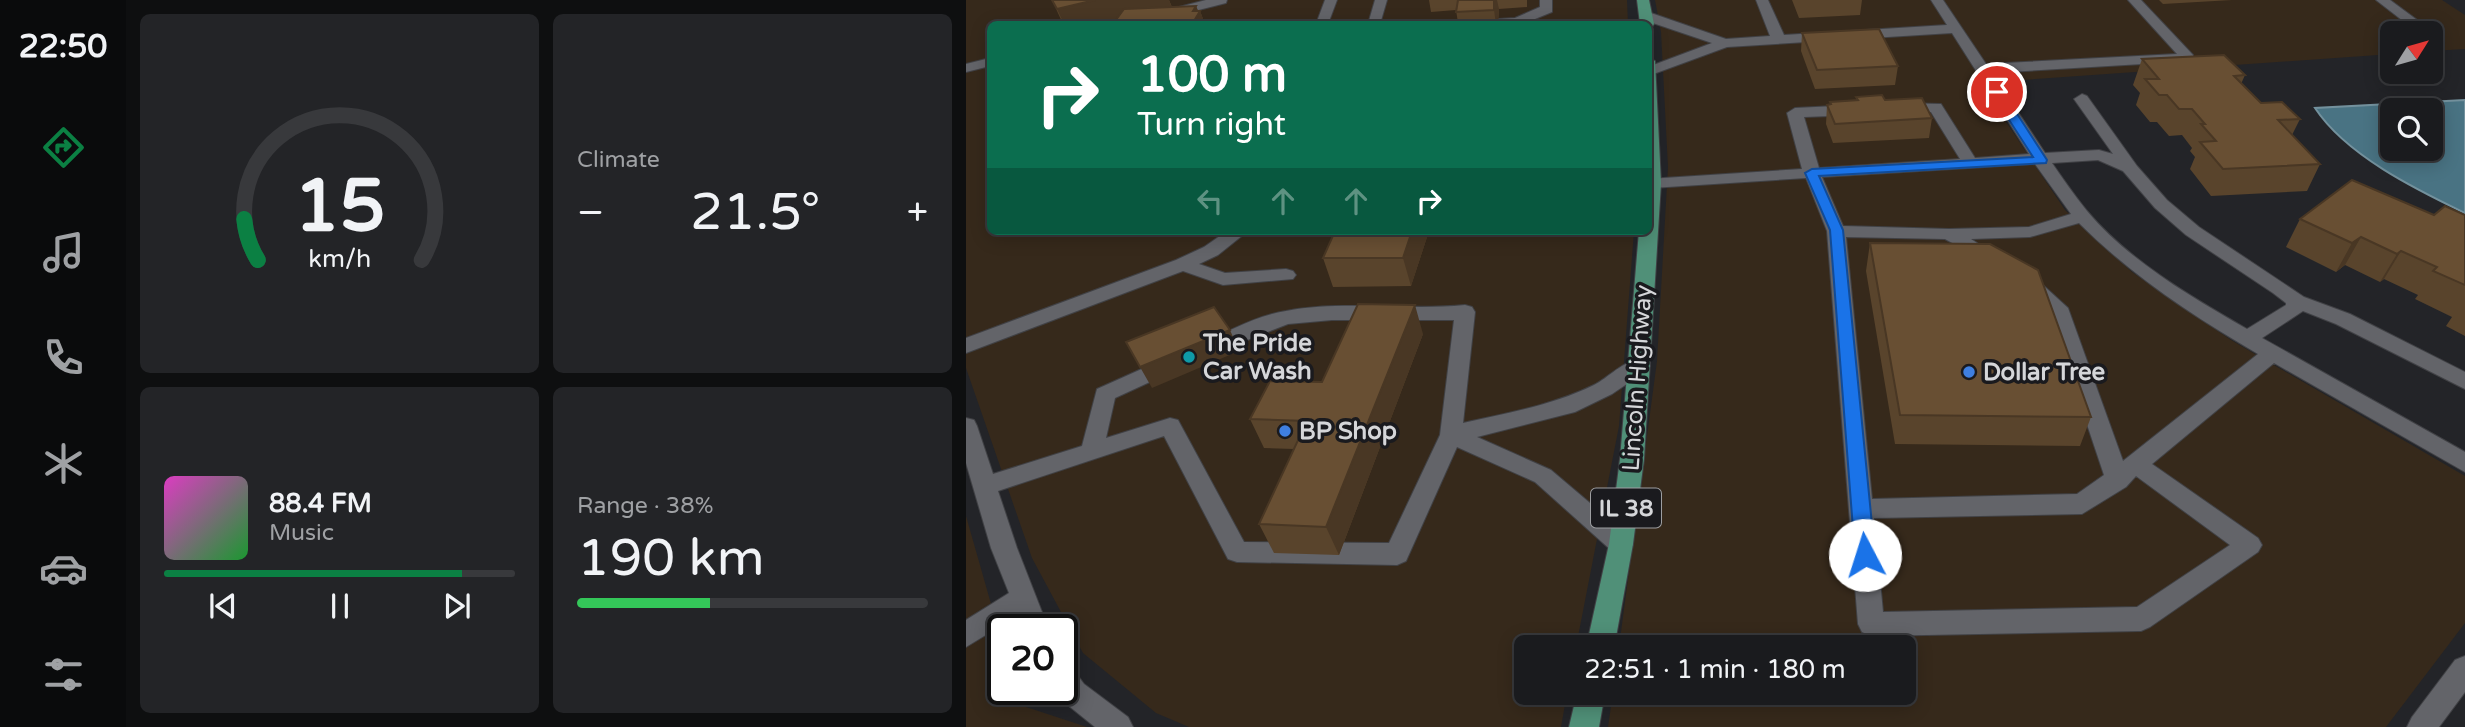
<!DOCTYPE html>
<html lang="en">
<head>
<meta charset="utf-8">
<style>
	body { margin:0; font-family:"Varela Round",sans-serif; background:#232427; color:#f1f3f6; height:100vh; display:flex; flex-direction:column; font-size:26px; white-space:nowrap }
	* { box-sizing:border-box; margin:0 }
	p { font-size:23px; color:#9fa1a4 }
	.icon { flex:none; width:38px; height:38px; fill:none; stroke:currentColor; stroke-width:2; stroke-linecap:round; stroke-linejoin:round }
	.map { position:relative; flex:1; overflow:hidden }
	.details { display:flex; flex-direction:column; gap:14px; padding:14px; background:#0e0f10; width:840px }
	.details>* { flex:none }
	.top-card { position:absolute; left:21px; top:21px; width:665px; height:214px; border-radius:10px; box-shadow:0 4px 18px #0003,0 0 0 2px #38393c; background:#0b6e4f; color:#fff; overflow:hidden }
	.needle { width:46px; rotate:53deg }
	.controls { position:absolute; left:1414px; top:21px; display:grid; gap:14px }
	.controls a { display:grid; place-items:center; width:63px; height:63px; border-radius:10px; background:#1a1b1e; box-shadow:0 4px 18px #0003,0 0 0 2px #38393c; font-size:35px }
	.speed { position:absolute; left:21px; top:614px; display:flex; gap:14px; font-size:35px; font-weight:700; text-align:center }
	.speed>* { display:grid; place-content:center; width:91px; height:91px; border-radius:50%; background:#1a1b1e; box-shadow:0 4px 18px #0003,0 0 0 2px #38393c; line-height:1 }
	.speed .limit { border:4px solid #111; border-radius:10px; background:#fff; color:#111 }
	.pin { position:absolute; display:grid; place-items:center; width:60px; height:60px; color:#fff; margin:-30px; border:4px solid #fff; border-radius:50%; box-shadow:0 2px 7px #0007 }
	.me { position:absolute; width:77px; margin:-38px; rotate:355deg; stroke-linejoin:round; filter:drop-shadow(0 0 5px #0008) }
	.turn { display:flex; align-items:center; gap:24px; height:147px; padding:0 35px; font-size:32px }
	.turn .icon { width:91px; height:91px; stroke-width:2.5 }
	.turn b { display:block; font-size:49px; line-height:60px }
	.lanes { display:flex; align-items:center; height:66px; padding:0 35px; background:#0003; justify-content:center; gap:35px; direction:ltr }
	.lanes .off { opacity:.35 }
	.big { font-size:52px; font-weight:600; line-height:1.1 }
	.details .widget { flex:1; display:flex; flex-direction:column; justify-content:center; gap:10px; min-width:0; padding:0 24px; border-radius:10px; background:#232427 }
	.details .dial { align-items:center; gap:0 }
	.dial svg { height:182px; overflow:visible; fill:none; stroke:#38393c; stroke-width:7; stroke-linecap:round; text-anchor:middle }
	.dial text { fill:#f1f3f6; stroke:none }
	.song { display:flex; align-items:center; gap:21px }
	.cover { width:84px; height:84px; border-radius:10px; background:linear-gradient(135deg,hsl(310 70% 55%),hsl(130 70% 35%)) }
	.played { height:7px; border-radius:4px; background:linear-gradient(90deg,#0b8043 85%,#38393c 85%) }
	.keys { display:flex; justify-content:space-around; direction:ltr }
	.heat { display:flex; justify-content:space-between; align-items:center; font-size:38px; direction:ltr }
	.charge { height:10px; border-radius:5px; background:linear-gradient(90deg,#34c759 38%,#38393c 0) }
	.details .tiles { flex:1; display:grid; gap:14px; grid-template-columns:repeat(2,1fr) }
	.trip { position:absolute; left:548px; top:635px; width:402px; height:70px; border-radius:10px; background:#1a1b1e; box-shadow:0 4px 18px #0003,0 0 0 2px #38393c; font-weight:600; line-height:70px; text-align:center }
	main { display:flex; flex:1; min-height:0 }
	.dock { display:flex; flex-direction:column; width:126px; justify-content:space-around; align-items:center; background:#0a0b0c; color:#9fa1a4 }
	.dock .icon { width:49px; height:49px }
	.dock .active { color:#0b8043 }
	.dock b { font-size:32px; color:#f1f3f6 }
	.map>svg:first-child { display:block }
	.commercial { fill:#36291b }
	.water { fill:#497383; stroke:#73919d; stroke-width:2; fill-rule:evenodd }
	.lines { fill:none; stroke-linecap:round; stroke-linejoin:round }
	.minor-casing { stroke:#404145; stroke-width:2 }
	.major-casing { stroke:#404145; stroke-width:2 }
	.minor { fill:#636469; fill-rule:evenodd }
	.major { fill:#509078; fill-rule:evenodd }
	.wall { fill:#59442c }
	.shaded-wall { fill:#493724 }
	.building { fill:#684f33; stroke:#493724; stroke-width:2 }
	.route { fill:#1a73e8; stroke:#114b97; stroke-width:2 }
	.culture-dot { fill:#0f9aa8; stroke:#1a1a1e; stroke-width:2.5 }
	.shop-dot { fill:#3f7fe0; stroke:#1a1a1e; stroke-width:2.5 }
	.labels { text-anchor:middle; stroke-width:7; stroke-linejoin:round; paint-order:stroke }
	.shield { fill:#1a1a1e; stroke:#9d9ea1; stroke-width:2 }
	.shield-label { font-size:23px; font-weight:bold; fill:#d5d6d9 }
	.poi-label { font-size:24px; font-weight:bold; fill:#d5d6d9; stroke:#1a1a1e; text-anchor:start }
	.street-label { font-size:24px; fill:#d5d6d9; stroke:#1a1a1e }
</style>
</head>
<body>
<main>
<nav class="dock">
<b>22:50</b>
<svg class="icon active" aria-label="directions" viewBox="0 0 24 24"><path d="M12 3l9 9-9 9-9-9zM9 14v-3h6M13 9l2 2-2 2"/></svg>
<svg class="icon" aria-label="music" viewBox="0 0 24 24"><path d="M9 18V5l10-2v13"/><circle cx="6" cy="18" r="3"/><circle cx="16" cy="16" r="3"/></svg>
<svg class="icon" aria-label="phone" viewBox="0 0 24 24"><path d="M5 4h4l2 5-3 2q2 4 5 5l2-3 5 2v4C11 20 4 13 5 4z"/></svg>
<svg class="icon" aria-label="climate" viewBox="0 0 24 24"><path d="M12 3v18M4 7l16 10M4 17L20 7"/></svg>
<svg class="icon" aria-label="car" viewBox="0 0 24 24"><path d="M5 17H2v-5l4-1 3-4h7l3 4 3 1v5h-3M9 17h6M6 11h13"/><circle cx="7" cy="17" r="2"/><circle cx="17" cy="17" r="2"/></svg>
<svg class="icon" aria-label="filters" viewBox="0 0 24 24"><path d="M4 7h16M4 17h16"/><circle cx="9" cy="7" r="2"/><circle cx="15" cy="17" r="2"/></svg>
</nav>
<section class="details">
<div class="tiles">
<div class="widget dial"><svg viewBox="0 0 100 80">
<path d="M14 69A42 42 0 1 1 86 69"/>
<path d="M14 69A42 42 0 0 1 8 51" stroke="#0b8043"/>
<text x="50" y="56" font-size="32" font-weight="700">15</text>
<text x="50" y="72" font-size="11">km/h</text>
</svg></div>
<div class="widget"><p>Climate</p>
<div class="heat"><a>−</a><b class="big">21.5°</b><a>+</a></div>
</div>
<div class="widget">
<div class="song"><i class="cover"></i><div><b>88.4 FM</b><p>Music</p></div></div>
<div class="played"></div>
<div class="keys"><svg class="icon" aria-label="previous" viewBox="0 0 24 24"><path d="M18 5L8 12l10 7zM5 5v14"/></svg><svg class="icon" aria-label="pause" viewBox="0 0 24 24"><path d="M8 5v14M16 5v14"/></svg><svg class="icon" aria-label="next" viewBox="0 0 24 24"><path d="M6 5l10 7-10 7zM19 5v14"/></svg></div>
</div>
<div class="widget"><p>Range · 38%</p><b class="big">190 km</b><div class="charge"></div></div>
</div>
</section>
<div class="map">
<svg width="1499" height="727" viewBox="0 0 1499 727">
	<rect width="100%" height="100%" fill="#232428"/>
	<path class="commercial" d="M0 0H661L662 24H24V231H668L653 426 610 647 560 648V693H601L595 727H223L190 713 117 653 66 558 0 368Z
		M689 0H1476L1499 15V49L1465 51V33H1426V54L1014 83 1099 210 1166 272 1265 340 1499 476V623L1420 727H642L647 693H938V648L653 647 691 361 702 167 695 32Z
		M0 516 37 646V690H49L54 705 121 727H0Z"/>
	<path class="water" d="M1499 100V213C1449 189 1380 155 1349 108ZM1426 110H1465V149H1426Z"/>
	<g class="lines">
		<defs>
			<path id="minor" d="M240 0H261L260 3 178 24H157L159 21Z
				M359 0H371L362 24H350Z
				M409 0H421L414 24H402Z
				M574 0H586V12L557 24 525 23 532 19 549 18 574 7Z
				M790 0H802L818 35 981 25 965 0H977L1020 64 1211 54 1162 0H1175L1227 55V61L1026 73 1079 153 1133 150 1147 154 1108 99 1116 94 1121 96 1171 166 1201 200 1233 227 1338 297 1384 314 1499 372V389L1370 324 1337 311 1296 338 1499 452V472L1308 363 1186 464 1292 538 1296 545 1292 552 1184 627 1175 631 905 636 896 632 892 624 861 231 840 178 686 188 682 187V179L836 169 821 113 829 108 890 105 898 110 890 115 838 117 853 168 994 159 965 112 928 111 925 108 928 105 933 103 975 104 1009 158 1063 154 986 33 761 47 682 76V67L746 43 675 19V13H685L760 39 804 36ZM1132 160 1157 171 1189 208 1220 235 1307 293 1320 303V305L1281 329C1225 297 1162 260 1121 211 1108 195 1097 179 1086 163ZM1069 164 1105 214 1063 227 983 229 877 226 856 177ZM1113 223C1166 276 1227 316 1292 354L1157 461 1102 308 1067 276H1053L1050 280 1053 284 1083 311 1138 475 1111 494 906 499 880 237 979 239 1023 263 1030 261 1032 257 1005 239 1064 237ZM1170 476 1264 545 1171 607 917 612 908 518 1116 514 1160 487Z
				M1410 0H1424L1462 28 1460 31H1450Z
				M24 58V66L0 72V64Z
				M261 231H282L252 255 233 264 259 273 320 269 327 271 330 275 327 279 257 285 217 271 0 353V338L210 260 238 247Z
				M499 305 506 307 509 312 497 423C542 413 587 405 628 385 644 377 662 355 680 361L684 366 680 371 646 394 609 412 511 437 585 470 664 537 667 544 664 551 655 554 646 551 569 482 491 447 440 561 431 565 271 562 262 559 198 436 32 491 51 548 83 630H57L51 616 0 647V620L43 593 25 548 0 463V418L8 420 11 426 27 474 116 446 131 389 198 359 205 357 212 359 216 364 212 369 149 398 140 438 204 418 212 420 278 542 423 543 474 435 488 320H366L322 324 241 356 234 354 231 349 234 344C262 332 289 316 320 311 378 300 440 311 499 305Z
				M1499 656V692L1473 727H1441L1446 717 1489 660Z
				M96 664 106 668 118 684 162 717 167 727H129L98 702 89 690H96Z"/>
			<path id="major" d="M671 0H683L688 24 686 27 674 24Z
				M682 57 689 61 695 183 678 459 667 544 648 648H620L643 544 654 459 673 231H682Z
				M611 693H639L633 727H603Z"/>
		</defs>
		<use href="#minor" class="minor-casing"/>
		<use href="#major" class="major-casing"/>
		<use href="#minor" class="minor"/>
		<use href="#major" class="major"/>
	</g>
	<path class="wall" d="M86 0H203L206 7 230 6 232 11H234L239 24H147L149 22 140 24H97Z
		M463 0H561V7L533 9 532 24H463L492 23 490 10 465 12Z
		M826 0H896L894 15 833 18Z
		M1193 0H1266L1197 4Z
		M836 33 932 66 929 85 849 89 835 51Z
		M1176 59 1279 75 1275 84 1295 103 1334 119 1326 135 1354 164 1341 191 1245 196 1224 169 1229 157 1224 151 1226 148 1216 135 1203 136 1191 122H1184L1170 105 1174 93 1167 85Z
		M890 97 919 100 966 118 963 138 867 143 860 124 861 105H864V102L890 101Z
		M1468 215H1499V336L1480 326 1486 317 1449 299 1452 295 1418 279 1414 282 1379 265 1370 272 1320 247 1334 219Z
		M369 231H463L445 286 367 287 357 258Z
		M904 243 1125 417 1114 446 929 444 900 271Z
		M457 334 373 555 308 553 293 524 328 449 298 448 284 419 356 382Z"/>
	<path class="shaded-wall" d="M129 0H203L206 8 140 24H98L91 9Z
		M528 0H531L533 9 532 24H530L528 10Z
		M230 6 233 13 234 11 239 24H230L227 11Z
		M446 231H463L445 286 437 258Z
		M1395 237 1379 265 1370 272 1386 243Z
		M1435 251 1418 279 1414 282 1431 254Z
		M449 305 457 334 373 555 360 527Z
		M264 330 273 351 186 388 174 367Z"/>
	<path class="building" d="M86 0H129L91 9Z
		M492 0H528V10L490 12Z
		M230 6 227 11H234L228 21H221L219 24H147L158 9Z
		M530 21V24H463Z
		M913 29 932 66 851 70 836 33Z
		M1258 55 1279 75 1268 76 1295 103 1316 102 1334 119 1312 120 1354 164 1257 169 1234 142 1250 141 1235 124H1239L1226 109H1213L1201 95H1193L1179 79H1193L1176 59Z
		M916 95 919 100 956 98 966 118 869 124 861 105 865 104 864 102 892 100 890 97Z
		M1386 180 1468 215 1479 206 1499 215V285L1467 271 1471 267 1435 251 1431 254 1395 237 1386 243 1334 219Z
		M369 231H446L437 258H357Z
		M904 243 1024 244 1072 270 1125 417 934 415Z
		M392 304 449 305 360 527 293 524 341 421 284 419 304 381 356 382Z
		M248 307 264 330 174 367 160 342Z"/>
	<path class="route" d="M1031 88 1035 89 1081 160 1080 163 853 176 877 230 909 555 906 561 899 563 892 561 889 555 864 230 839 173 846 169 1067 157 1025 92Z"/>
	<circle class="culture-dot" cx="223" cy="357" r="7"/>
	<g class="shop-dot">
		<circle cx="1003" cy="372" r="7"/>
		<circle cx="319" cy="431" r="7"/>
	</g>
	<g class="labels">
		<rect class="shield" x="625" y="488.5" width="70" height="39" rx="5"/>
		<g class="shield-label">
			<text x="660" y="516">IL 38</text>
		</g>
		<g class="poi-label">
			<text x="237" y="351">The Pride<tspan x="237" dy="28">Car Wash</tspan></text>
			<text x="1017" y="380">Dollar Tree</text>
			<text x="333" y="439">BP Shop</text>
		</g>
		<g class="street-label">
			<text transform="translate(671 378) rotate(-86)" y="8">Lincoln Highway</text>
		</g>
	</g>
</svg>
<div class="controls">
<a><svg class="needle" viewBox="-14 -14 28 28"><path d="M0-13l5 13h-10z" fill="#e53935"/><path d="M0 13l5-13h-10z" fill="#9fa1a4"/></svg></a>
<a><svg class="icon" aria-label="search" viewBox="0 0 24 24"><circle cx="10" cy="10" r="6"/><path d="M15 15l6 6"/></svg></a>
</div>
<div class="speed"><div class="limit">20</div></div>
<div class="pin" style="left:1031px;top:92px;background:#d93025"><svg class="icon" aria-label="arrive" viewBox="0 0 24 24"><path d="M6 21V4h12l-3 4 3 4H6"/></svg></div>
<svg class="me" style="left:899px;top:555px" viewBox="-20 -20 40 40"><circle r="19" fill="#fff"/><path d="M0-13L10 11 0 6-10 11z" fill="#1a73e8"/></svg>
<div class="trip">22:51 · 1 min · 180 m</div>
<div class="top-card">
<div class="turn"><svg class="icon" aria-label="right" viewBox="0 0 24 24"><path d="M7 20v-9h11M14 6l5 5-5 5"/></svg><div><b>100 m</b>Turn right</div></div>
<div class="lanes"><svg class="icon off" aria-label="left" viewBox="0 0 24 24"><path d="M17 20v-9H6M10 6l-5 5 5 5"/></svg><svg class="icon off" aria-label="ahead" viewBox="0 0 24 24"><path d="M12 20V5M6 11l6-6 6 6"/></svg><svg class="icon off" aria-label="ahead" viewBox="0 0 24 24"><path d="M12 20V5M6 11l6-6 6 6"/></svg><svg class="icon" aria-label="right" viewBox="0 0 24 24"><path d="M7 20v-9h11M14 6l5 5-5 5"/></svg></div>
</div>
</div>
</main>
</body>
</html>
